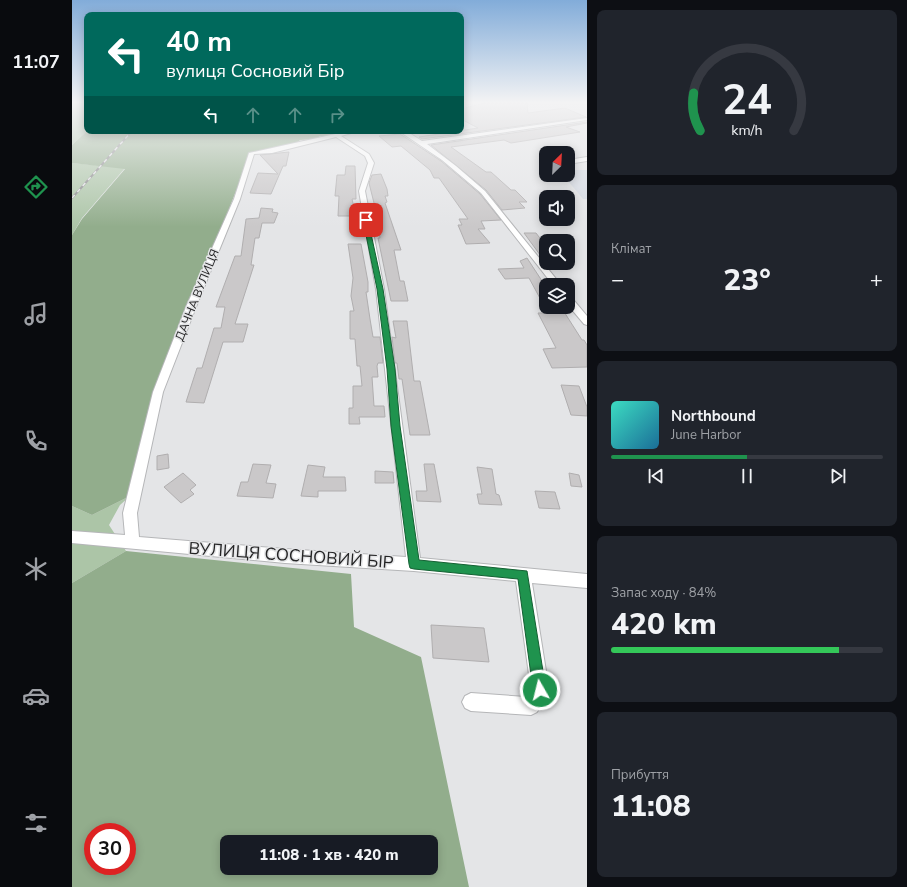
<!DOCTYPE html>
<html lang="uk">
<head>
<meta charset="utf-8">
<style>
	body { margin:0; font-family:"Nunito Sans",sans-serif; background:#20242c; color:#f1f3f6; height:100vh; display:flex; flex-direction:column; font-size:15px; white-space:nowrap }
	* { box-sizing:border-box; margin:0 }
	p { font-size:13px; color:#9ea1a6 }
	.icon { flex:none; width:22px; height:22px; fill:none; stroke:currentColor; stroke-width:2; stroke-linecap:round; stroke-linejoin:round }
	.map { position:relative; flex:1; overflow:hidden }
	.panel { display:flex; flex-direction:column; gap:10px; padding:10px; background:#0d0f14; width:320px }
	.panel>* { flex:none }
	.guide { position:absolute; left:12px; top:12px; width:380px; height:122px; border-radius:8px; box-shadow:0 2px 10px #0003; background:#00695c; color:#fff; overflow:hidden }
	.needle { width:26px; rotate:24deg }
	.fabs { position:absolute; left:467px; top:146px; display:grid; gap:8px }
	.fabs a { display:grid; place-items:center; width:36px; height:36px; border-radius:8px; background:#171b24; box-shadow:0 2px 10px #0003; font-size:20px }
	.speed { position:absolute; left:12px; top:823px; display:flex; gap:8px; font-size:20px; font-weight:700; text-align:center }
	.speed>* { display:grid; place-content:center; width:52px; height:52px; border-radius:50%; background:#171b24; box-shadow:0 2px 10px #0003; line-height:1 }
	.speed .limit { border:6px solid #d22; background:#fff; color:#111 }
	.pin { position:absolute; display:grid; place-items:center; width:34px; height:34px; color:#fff; margin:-17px; border-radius:8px; box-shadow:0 2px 6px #0006 }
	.me { position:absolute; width:44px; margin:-22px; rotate:352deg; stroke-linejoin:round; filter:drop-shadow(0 0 3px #0008) }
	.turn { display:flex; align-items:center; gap:14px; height:84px; padding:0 16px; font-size:18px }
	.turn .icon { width:52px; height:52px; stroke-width:2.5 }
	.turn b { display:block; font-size:28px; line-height:34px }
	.lanes { display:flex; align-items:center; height:38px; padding:0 16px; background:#0003; justify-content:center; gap:20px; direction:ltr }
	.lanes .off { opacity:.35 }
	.big { font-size:30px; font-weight:800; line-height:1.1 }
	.panel .card { flex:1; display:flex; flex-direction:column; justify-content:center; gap:6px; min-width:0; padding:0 14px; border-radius:8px; background:#20242c }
	.panel .dial { align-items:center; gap:0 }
	.dial svg { height:104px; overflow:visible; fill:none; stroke:#363941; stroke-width:7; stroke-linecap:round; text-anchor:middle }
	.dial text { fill:#f1f3f6; stroke:none }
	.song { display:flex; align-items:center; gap:12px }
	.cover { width:48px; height:48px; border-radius:6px; background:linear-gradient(135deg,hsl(170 70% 55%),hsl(200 70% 35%)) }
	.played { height:4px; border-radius:2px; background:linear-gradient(90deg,#1f934e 50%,#363941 50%) }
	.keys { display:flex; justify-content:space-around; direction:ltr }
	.heat { display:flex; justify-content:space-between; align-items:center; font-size:22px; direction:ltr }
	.charge { height:6px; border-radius:3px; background:linear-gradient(90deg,#34c759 84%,#363941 0) }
	.trip { position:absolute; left:148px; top:835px; width:218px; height:40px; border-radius:8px; background:#171b24; box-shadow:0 2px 10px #0003; font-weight:800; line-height:40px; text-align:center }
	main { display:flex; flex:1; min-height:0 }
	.tabs { display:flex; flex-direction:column; width:72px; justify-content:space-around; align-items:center; background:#090b0e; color:#9ea1a6 }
	.tabs .icon { width:28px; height:28px }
	.tabs .on { color:#1f934e }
	.tabs b { font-size:18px; color:#f1f3f6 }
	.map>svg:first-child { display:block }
	.built { fill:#d4d9e2 }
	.green { fill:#acc5a7 }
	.forest { fill:#92ad8c; fill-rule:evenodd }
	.building { fill:#cac8c9; stroke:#b0aeaf }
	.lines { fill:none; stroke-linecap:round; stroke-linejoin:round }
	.minor-casing { stroke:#b5b6b8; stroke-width:2 }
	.minor { fill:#fff; fill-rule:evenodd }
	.rail-casing { stroke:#89898b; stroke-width:2 }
	.rail { stroke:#e4e5e7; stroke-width:1.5; stroke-dasharray:4; stroke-linecap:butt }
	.route { fill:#1f934e; stroke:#146033 }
	.labels { text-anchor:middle; stroke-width:3; stroke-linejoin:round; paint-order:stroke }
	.far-street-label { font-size:12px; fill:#242425; stroke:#e4e5e7 }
	.near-street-label { font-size:17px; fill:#242425; stroke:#e4e5e7 }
</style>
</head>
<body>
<main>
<nav class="tabs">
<b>11:07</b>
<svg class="icon on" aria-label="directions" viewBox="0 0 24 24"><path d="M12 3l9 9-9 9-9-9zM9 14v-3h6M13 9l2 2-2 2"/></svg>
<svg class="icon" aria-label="music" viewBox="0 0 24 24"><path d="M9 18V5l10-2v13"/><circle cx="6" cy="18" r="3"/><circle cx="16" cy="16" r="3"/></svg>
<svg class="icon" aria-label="phone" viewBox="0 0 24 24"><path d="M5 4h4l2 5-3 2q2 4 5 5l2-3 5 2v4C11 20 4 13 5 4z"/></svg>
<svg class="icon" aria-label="climate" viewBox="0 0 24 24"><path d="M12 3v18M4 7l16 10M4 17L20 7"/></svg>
<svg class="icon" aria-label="car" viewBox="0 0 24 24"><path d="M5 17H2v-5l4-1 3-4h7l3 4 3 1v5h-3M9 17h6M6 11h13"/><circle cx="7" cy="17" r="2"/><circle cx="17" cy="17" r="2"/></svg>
<svg class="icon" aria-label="filters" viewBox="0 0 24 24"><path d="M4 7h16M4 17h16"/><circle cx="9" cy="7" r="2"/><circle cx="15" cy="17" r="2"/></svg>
</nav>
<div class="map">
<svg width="515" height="887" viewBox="0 0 515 887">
	<rect width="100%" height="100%" fill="#e4e5e7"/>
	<path class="built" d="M496 170H515V199H511L491 175H496Z"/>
	<path class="green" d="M0 103H15V131L0 145Z
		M0 163 53 168 10 218 0 235Z
		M58 496 48 505 37 525 54 551 0 583V506L20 515Z"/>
	<path class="forest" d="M15 131H277L257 136H248L244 139 228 140 223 144 197 151 179 152 149 230 77 408 58 496 20 515 0 506V235L10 219 53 169 0 163V145Z
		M54 551 279 574 282 627 349 657 397 887H0V583ZM21 832H55V866H21ZM155 842H359V868H155Z"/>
	<path class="building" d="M413 103H455L456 113 493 108 514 117 350 139 347 137 406 128 389 119V109Z
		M515 122V123L494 127 508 132 439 143 432 140 379 147 414 172H419L439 190H443L455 202H447L453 208 430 210 414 190 359 145Z
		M328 134 369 161 408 194 429 220 409 221 413 229H406L418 243 394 244 386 225H390L387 219H396L367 178H362L358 170 329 146 320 147 307 136Z
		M217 152 214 166H211L199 194 178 193 186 173 206 174 188 155Z
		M274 166H283L284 199H280L284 216H266L267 196H263L265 175H273Z
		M309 174 315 189 316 196H313L315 202 313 203 329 250H322L328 281H332L336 301H319L306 238H308L305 219H306L297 183 300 175Z
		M189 208 201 209 200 212 206 213 202 223H190L187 238H183L179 265H182L163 324H176L171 342H151L132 403 114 402 125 368H130L142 328H149L153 307H144L163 256H169L174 219 187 218Z
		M452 233H464L474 246V263Z
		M276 244H289L296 282V292H294L298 319 301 337H308L311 363H306L305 366 306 377H300L302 406H312L313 417H287L288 424H277V408H281V386H290L288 366H285L283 339H278V311H282L279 296 281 278Z
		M455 258 474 287V307H489L510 340H512L515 345V367L480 368 471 349 484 348 466 313H476L457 278 433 279 426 269 452 268 448 261Z
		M321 321H335L342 381H348L358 435H338L330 379H327L325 363H323L320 337 324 338Z
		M489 385 507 386 515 407V416L499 415Z
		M96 454 97 468 85 470V456Z
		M181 464 199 465 194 483 204 484 201 498 165 496 169 482H176Z
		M352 464H362L369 502 345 501 344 491H355Z
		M236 465 253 467 251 477H273L274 491H246V497L229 496Z
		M405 467 420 469 424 494 427 495 430 505 407 504 405 494H410Z
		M303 471 321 472 322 483H303Z
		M111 473 124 485 118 490 122 494 109 503 92 487Z
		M497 473 507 475 510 487 499 486Z
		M463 491 483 492 488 509 467 508Z
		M359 625 412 628 417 662 361 658Z"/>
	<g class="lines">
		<defs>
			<path id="minor" d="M389 103H393L389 105Z
				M515 118V120L355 144 384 166 413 191 489 285H481L409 193 370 160 327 131H334L350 141Z
				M277 131H286L269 136 297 154 302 163 293 191 312 289 348 558 515 574V588L460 583 477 690 465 712 459 715 399 711 393 708 390 702 393 696 399 693 454 697 459 689 444 581 342 571 213 563 0 543V531L53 535 51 513 81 392 114 307 162 199 177 153ZM264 137 293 156 296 163 287 191 304 289 334 557 213 549 67 537 65 513 91 392 124 307 168 199 182 154 200 153Z
				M515 157V161L496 164V160Z
				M496 296 499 297 515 316V325L512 324 496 305Z"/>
		</defs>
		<use href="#minor" class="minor-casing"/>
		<use href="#minor" class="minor"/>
		<defs>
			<path id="rail" d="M0 198 60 131"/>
		</defs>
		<use href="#rail" class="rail-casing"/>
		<use href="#rail" class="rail"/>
	</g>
	<linearGradient id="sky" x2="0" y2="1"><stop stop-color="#82acd9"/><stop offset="0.45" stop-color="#f3f3f4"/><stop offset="1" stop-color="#f3f3f4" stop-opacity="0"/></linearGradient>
	<rect width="515" height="227" fill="url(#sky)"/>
	<path class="route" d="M294 219 296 220 311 289 323 369 328 426 347 560 455 571 474 690 473 695 468 697 463 695 461 690 446 579 342 569 338 568 337 564 319 426 315 369 305 289 291 220Z"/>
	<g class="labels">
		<g class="far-street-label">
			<text transform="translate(125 295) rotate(-68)" y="4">ДАЧНА ВУЛИЦЯ</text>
		</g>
		<g class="near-street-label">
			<text transform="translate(219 555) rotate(4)" y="6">ВУЛИЦЯ СОСНОВИЙ БІР</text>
		</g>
	</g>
</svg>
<div class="fabs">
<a><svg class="needle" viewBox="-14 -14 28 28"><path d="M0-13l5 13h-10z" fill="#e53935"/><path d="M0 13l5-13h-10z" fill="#9ea1a6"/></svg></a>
<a><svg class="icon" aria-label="sound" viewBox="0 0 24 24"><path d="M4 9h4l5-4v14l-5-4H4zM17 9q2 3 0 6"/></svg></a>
<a><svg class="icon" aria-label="search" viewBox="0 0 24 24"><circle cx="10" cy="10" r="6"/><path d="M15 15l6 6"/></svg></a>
<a><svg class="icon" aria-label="layers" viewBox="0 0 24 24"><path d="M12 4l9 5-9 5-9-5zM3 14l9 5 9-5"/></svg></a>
</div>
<div class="speed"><div class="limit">30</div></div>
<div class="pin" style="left:294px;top:220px;background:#d93025"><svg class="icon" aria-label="arrive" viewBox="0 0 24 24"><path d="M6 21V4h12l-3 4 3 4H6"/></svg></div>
<svg class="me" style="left:468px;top:690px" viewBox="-20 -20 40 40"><circle r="17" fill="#1f934e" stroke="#fff" stroke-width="3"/><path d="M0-11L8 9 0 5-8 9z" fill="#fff"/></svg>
<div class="trip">11:08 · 1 хв · 420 m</div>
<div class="guide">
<div class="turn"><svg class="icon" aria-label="left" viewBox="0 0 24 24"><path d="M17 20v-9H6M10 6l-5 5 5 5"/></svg><div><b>40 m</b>вулиця Сосновий Бір</div></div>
<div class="lanes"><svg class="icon" aria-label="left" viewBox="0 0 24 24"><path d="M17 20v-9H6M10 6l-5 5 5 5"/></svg><svg class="icon off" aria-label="ahead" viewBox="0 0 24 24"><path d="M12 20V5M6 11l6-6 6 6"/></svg><svg class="icon off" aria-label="ahead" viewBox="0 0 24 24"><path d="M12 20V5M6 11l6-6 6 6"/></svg><svg class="icon off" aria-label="right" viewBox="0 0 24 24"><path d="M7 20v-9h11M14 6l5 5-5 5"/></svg></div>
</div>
</div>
<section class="panel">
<div class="card dial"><svg viewBox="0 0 100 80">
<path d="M14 69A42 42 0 1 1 86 69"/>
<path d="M14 69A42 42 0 0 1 9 40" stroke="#1f934e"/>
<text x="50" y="56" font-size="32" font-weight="700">24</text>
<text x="50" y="72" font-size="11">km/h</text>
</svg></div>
<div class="card"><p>Клімат</p>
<div class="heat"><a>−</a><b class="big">23°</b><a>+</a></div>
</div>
<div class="card">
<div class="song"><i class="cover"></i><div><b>Northbound</b><p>June Harbor</p></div></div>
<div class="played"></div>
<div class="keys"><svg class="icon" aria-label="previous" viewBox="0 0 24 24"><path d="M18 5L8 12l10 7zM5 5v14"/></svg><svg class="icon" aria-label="pause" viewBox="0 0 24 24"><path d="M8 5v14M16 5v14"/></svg><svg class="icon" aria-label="next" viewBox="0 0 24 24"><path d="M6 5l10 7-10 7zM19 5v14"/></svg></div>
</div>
<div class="card"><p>Запас ходу · 84%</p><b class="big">420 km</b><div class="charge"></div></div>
<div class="card"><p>Прибуття</p><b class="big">11:08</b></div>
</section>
</main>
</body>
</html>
